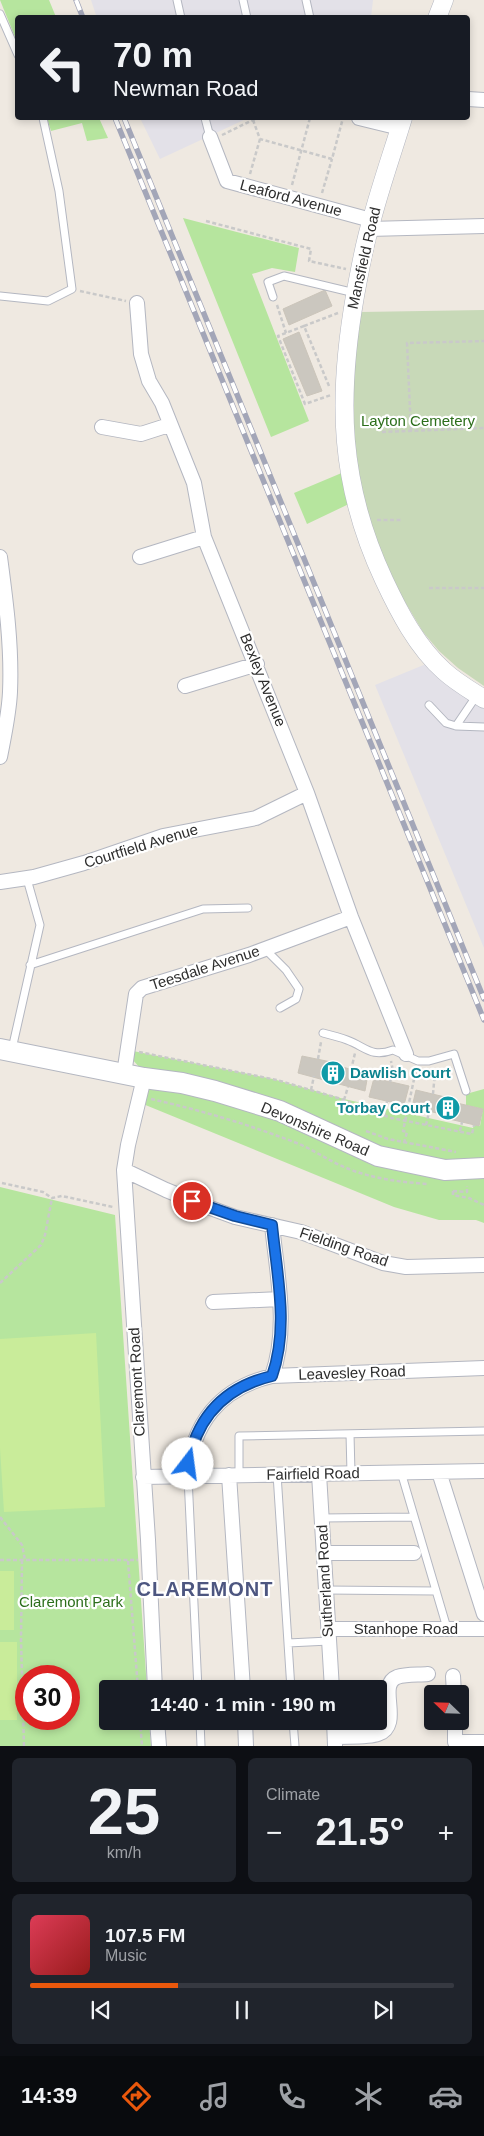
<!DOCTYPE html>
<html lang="en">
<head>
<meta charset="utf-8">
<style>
	body { margin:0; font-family:Arial,sans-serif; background:#20242c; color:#f1f3f6; height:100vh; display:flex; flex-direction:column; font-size:19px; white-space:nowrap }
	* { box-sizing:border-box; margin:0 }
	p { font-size:16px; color:#9ea1a6 }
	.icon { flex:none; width:28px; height:28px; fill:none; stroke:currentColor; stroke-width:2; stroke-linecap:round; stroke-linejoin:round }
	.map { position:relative; height:1746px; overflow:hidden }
	.panel { display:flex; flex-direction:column; gap:12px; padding:12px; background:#0d0f14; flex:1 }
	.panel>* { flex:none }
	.hud { position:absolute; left:15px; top:15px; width:455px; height:105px; border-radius:5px; box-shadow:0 2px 8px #0003; background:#171b24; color:#f1f3f6; overflow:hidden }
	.needle { width:32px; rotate:293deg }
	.buttons { position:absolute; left:424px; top:1685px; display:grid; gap:10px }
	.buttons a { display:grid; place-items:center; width:45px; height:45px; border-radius:5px; background:#171b24; box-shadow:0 2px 8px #0003; font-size:25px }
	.speed { position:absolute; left:15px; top:1665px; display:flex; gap:10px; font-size:25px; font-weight:700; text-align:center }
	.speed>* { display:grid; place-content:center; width:65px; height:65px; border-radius:50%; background:#171b24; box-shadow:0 2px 8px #0003; line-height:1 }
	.speed .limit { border:8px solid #d22; background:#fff; color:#111 }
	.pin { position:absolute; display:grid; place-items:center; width:42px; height:42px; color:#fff; margin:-21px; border:2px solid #fff; border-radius:50%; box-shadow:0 1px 5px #0007 }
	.me { position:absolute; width:55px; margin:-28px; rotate:15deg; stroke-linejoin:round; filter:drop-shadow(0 0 4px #0008) }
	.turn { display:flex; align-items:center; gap:18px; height:105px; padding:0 15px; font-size:22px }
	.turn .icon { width:65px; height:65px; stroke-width:2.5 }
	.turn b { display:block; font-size:35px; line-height:42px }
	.big { font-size:38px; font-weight:700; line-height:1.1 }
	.panel .tile { flex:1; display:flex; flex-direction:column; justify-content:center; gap:8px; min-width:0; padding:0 18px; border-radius:8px; background:#20242c }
	.panel .dial { align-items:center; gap:0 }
	.dial b { font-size:65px; line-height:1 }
	.song { display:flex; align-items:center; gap:15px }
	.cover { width:60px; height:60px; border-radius:8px; background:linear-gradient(135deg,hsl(350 70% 55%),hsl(0 70% 35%)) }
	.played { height:5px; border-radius:2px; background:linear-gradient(90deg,#ea580c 35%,#363941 35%) }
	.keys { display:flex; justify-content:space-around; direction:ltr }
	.heat { display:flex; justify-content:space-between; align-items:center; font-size:28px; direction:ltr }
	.panel .tiles { flex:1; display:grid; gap:12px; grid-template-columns:1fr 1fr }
	.tile:last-child { grid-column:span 2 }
	.trip { position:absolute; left:99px; top:1680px; width:288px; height:50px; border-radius:5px; background:#171b24; box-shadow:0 2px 8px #0003; font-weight:700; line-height:50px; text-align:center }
	.tabs { display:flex; height:80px; justify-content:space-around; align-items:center; background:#090b0e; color:#9ea1a6 }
	.tabs .icon { width:35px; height:35px }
	.tabs .current { color:#ea580c }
	.tabs b { font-size:22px; color:#f1f3f6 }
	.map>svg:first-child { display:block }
	.industrial { fill:#e3e1e8 }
	.green { fill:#b6e59e; fill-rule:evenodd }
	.cemetery { fill:#c8d9b8 }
	.pitch { fill:#c9ec9a }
	.building { fill:#cbc7bf; stroke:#cbc5ba }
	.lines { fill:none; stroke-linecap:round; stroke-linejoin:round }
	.service-casing { stroke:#b4b7c1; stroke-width:9 }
	.minor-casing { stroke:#b4b7c1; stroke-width:16 }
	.tertiary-casing { stroke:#b4b7c1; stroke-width:19 }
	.secondary-casing { stroke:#b4b7c1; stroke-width:22 }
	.path { stroke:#c9c9c9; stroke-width:2.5; stroke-dasharray:4 2.5; stroke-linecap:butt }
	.service { stroke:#fff; stroke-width:7 }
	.minor { stroke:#fff; stroke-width:14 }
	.tertiary { stroke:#fff; stroke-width:18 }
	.secondary { stroke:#fff; stroke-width:20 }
	.rail-casing { stroke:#a3a6b8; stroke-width:5.5 }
	.rail { stroke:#fff; stroke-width:4; stroke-dasharray:11; stroke-linecap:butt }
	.route-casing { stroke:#114b97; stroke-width:12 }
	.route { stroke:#1a73e8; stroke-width:9 }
	.labels { text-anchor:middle; stroke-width:4.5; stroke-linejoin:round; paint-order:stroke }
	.street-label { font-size:15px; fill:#2e2e2e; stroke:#fff }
	.park-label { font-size:15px; fill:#2c6e1b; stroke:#fff }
	.culture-label { font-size:15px; font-weight:bold; fill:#0d838f; stroke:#fff; text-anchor:start }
	.district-label { font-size:20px; font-weight:bold; letter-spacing:1px; fill:#4d5680; stroke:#fff }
</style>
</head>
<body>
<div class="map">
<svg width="484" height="1746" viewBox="0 0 484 1746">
	<rect width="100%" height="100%" fill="#efe9e1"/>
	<path class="industrial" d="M91 0H373L371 17 97 18Z
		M140 118H248L160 159Z
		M426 664 484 708V948L375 685Z"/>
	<path class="green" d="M0 0H49L56 17 18 18 17 42Z
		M47 118H99L108 138 87 141 82 123 51 131Z
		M183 218 299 248 295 272 272 268 252 274 309 421 271 437Z
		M344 472 351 503 307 524 294 493Z
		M133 1051 273 1079 344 1099 473 1128 474 1125 480 1126 483 1109 466 1105V1094L484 1089V1168L445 1170 314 1127 149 1078 132 1059Z
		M147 1086 210 1098 484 1177V1223L476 1220H439L394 1207 143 1104Z
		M0 1187 115 1215 147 1689H108V1721H149L151 1746H0ZM26 1676H69V1719H26Z"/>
	<path class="cemetery" d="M484 310V686L458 668 439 651 423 632 393 582 369 520 356 478 351 388 361 312Z"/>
	<path class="pitch" d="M96 1333 105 1507 4 1512 0 1448V1339Z
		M0 1571H14V1630H0Z
		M0 1642H17V1720H0Z"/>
	<path class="building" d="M325 290 332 306 289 325 283 309Z
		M299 332 322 391 307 396 283 339Z
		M302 1056 336 1063 335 1065 368 1074 365 1091 298 1073Z
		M374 1078 409 1086 404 1105 369 1097Z
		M416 1090 449 1098 448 1101 483 1109 479 1126 445 1118V1115L412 1107Z"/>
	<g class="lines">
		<defs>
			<path id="service" d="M177 0 181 18
				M243 0 247 18
				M306 0 310 18
				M0 14 18 55
				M205 118 210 137
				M0 296 48 301 72 289 59 191 43 118
				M273 297 268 282 284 276 355 293
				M429 705 446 723 456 726 477 695
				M456 726 484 727
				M265 949 286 970 299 989 296 999 280 1008
				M30 965 203 909 248 908
				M323 1033C331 1035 339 1037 347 1040 366 1047 371 1058 393 1050L418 1061H429L454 1054 466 1091
				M12 1049 40 925 27 879
				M350 1434 351 1473
				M401 1472 447 1628
				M277 1474 291 1689
				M239 1475V1436L484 1431
				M188 1477 198 1689
				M322 1518 413 1517
				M326 1590 435 1591
				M288 1643 329 1641
				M200 1721 201 1746
				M293 1721 295 1746"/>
			<path id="minor" d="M468 99 484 100
				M359 118 400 128
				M210 137 227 181 371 220
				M369 229 484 226
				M137 303 141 354 149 381 162 403 194 483 204 537 307 793 351 917 406 1054
				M102 427 141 434 169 425
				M0 557C6 602 12 647 10 692 9 714 4 736 0 757
				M140 557 204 537
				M185 686 257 664
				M0 882 34 877 84 863 163 836 256 818 307 793
				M124 1074 136 994 142 988 249 955 351 917
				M144 1078 128 1145 124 1170 148 1540 155 1689
				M124 1170 166 1190 205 1206 235 1217 301 1232 383 1263 406 1267 484 1265
				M213 1302 280 1299
				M272 1376C289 1328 277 1275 272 1225
				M439 1472 484 1614
				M319 1474 332 1689
				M229 1475 243 1689
				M143 1477 484 1471
				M188 1477C191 1424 220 1388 272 1376L484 1368
				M324 1553H414
				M328 1629H484
				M453 1676 454 1694
				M157 1721 159 1746
				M245 1721 246 1746
				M334 1721 335 1745
				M455 1721V1742H484
				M335 1737C346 1736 367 1738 378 1734 404 1725 376 1685 397 1677 406 1674 419 1675 428 1674"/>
			<path id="tertiary" d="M437 18 444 0
				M403 118C393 151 381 185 372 219 364 244 360 270 355 296 337 399 339 484 384 580 399 612 417 647 444 671 456 682 470 690 484 699"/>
			<path id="secondary" d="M0 1049 144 1078 182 1083 215 1091 280 1111 378 1156 445 1170 484 1168"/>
		</defs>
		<use href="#service" class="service-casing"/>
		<use href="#minor" class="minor-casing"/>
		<use href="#tertiary" class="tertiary-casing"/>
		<use href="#secondary" class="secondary-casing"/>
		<path class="path" d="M253 120 260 139 332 159 343 118
			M222 135 257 118
			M250 174 260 139
			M292 185 310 118
			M322 193 332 159
			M206 221 311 249 309 261 346 269
			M80 291 126 301
			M277 305 286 333
			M304 326 278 336 305 404 331 395
			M329 386 304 326 338 313
			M411 431 407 343 484 341
			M382 432 484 428
			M377 520H401
			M429 588H484
			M139 1052 277 1080 338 1098 391 1118 472 1134 474 1125
			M318 1059 321 1042
			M351 1070 355 1053
			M390 1082 393 1071 391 1061
			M311 1090 314 1076
			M433 1094 435 1072 433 1069
			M151 1099C200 1110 247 1124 294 1142 313 1149 330 1162 349 1169 374 1179 401 1182 428 1184
			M344 1100 348 1087
			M384 1116 387 1101
			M426 1125 429 1112
			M366 1131 388 1139 456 1152
			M460 1131 462 1122
			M404 1143 407 1132 403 1131 416 1070
			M2 1183 43 1192 52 1198 62 1196 113 1207
			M453 1191V1195L469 1198 484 1205
			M453 1191 467 1192V1186
			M0 1283 41 1245 45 1235 52 1198
			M0 1517 22 1545 25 1560
			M0 1560H138
			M22 1560 21 1640 24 1746
			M128 1561 138 1689
			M140 1721 142 1746"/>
		<use href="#service" class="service"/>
		<use href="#minor" class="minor"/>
		<use href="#tertiary" class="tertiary"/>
		<use href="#secondary" class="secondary"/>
		<defs>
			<path id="rail" d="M76 0 83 18
				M115 118 484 1020
				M124 118 484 999"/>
		</defs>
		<use href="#rail" class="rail-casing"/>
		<use href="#rail" class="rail"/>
	</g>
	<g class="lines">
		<defs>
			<path id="route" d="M188 1464C197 1417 225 1387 272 1376 289 1328 277 1275 272 1225L235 1216 192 1201"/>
		</defs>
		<use href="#route" class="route-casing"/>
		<use href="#route" class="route"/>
	</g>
	<defs>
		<symbol id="building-disc" viewBox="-11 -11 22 22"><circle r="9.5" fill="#0f9aa8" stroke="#fff"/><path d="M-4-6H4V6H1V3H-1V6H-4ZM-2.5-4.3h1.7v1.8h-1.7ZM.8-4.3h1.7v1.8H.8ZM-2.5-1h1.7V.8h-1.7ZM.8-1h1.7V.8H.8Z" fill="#fff"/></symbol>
	</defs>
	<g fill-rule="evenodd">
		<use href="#building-disc" x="319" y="1059" width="28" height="28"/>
		<use href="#building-disc" x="434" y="1094" width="28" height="28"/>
	</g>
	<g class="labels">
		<g class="street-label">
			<text transform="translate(291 198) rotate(15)" y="5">Leaford Avenue</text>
			<text transform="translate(364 258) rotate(-77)" y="5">Mansfield Road</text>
			<text transform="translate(263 680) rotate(68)" y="5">Bexley Avenue</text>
			<text transform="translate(141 846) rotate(-17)" y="5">Courtfield Avenue</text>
			<text transform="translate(205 968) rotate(-18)" y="5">Teesdale Avenue</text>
			<text transform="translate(315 1129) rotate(23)" y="5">Devonshire Road</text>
			<text transform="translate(344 1247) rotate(19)" y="5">Fielding Road</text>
			<text transform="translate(352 1373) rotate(-2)" y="5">Leavesley Road</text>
			<text transform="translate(137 1382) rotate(-93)" y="5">Claremont Road</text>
			<text transform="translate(313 1474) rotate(-1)" y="5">Fairfield Road</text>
			<text transform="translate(325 1581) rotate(-93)" y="5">Sutherland Road</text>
			<text x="406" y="1634">Stanhope Road</text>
		</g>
		<g class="park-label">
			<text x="418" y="426">Layton Cemetery</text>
			<text x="71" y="1607">Claremont Park</text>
		</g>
		<g class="culture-label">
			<text x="350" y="1078">Dawlish Court</text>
			<text x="430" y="1113" text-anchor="end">Torbay Court</text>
		</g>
		<g class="district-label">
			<text x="205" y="1596">CLAREMONT</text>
		</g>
	</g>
</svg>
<div class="buttons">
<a><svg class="needle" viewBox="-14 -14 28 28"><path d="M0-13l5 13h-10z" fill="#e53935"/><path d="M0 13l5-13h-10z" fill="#9ea1a6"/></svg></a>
</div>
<div class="speed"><div class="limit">30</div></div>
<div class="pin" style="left:192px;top:1201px;background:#d93025"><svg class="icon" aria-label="arrive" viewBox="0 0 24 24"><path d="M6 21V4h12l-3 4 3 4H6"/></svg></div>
<svg class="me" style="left:188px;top:1464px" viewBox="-20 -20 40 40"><circle r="19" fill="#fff"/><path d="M0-13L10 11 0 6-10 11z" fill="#1a73e8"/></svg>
<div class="trip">14:40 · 1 min · 190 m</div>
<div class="hud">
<div class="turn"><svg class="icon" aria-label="left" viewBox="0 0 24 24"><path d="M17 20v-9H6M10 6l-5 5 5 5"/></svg><div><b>70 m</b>Newman Road</div></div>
</div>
</div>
<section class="panel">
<div class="tiles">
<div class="tile dial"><b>25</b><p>km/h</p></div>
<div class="tile"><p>Climate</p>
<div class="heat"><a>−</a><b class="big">21.5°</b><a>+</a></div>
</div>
<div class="tile">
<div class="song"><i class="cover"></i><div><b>107.5 FM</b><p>Music</p></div></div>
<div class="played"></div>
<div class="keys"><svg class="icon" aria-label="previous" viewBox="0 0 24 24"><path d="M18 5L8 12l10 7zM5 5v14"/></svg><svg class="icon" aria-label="pause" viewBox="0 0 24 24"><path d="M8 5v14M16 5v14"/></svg><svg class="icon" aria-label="next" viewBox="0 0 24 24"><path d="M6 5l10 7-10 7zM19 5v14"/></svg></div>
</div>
</div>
</section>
<nav class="tabs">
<b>14:39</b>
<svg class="icon current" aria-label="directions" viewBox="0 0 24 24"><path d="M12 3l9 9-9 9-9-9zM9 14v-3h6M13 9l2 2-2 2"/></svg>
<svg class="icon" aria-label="music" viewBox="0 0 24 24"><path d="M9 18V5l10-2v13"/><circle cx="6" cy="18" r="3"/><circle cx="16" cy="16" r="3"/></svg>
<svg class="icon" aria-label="phone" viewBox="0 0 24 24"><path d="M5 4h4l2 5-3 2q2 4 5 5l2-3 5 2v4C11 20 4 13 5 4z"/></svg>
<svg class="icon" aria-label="climate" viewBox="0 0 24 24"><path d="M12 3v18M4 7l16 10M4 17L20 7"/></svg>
<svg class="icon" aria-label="car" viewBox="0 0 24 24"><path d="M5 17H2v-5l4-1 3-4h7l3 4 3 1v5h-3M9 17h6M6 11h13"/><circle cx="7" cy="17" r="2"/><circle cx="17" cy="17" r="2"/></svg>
</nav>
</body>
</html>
